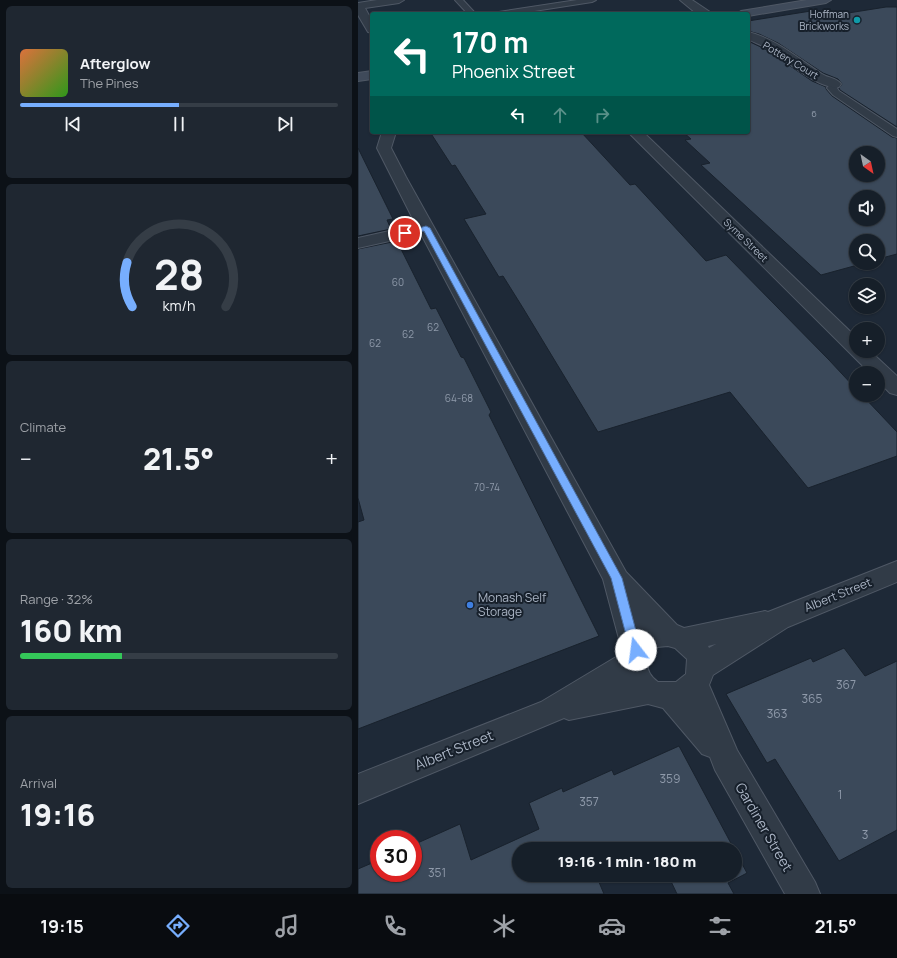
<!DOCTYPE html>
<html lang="en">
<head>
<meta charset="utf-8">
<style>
	body { margin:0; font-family:Manrope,sans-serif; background:#1f2731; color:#f1f3f6; height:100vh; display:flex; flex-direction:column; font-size:15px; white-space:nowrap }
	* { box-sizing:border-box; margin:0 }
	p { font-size:13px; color:#9ea2a8 }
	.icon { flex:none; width:22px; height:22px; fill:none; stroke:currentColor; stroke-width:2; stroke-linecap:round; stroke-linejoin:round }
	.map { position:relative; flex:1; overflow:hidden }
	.panel { display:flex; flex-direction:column; gap:6px; padding:6px; background:#0c1117; width:358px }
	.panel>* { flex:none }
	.hud { position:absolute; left:12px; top:12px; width:380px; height:122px; border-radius:4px; box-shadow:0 1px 3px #0004,0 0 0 1px #353d46; background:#00695c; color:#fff; overflow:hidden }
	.needle { width:26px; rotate:147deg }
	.controls { position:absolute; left:491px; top:146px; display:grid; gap:8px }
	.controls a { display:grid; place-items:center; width:36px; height:36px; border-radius:50%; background:#161f29; box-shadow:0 1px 3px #0004,0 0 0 1px #353d46; font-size:20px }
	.speed { position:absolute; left:12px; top:830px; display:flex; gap:8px; font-size:20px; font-weight:700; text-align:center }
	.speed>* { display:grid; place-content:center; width:52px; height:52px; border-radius:50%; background:#161f29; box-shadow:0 1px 3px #0004,0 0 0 1px #353d46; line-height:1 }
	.speed .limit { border:6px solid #d22; background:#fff; color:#111 }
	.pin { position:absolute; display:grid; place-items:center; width:34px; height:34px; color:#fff; margin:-17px; border:2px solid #fff; border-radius:50%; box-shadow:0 1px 4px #0007 }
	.me { position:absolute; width:44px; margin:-22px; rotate:345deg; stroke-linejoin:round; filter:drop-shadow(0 0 3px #0008) }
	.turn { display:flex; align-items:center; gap:14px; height:84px; padding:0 16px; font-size:18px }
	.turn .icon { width:52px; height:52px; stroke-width:2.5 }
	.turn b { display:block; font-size:28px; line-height:34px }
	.lanes { display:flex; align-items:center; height:38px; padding:0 16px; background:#0003; justify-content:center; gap:20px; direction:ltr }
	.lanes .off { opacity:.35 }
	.big { font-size:30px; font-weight:800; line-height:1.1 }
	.panel .card { flex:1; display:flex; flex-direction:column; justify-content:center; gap:6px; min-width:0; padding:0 14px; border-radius:6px; background:#1f2731 }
	.panel .dial { align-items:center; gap:0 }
	.dial svg { height:104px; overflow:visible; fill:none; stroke:#353d46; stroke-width:7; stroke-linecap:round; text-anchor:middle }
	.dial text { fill:#f1f3f6; stroke:none }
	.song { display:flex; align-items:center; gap:12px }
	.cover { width:48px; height:48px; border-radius:6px; background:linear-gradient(135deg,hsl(20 70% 55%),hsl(110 70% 35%)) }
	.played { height:4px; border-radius:2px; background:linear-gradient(90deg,#77aefe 50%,#353d46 50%) }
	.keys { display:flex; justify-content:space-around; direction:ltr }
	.heat { display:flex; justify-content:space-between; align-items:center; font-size:22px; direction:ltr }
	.charge { height:6px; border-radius:3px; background:linear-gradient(90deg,#34c759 32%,#353d46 0) }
	.trip { position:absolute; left:154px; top:842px; width:230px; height:40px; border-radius:20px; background:#161f29; box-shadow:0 1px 3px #0004,0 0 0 1px #353d46; font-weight:800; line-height:40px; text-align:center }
	.tabs { display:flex; height:64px; justify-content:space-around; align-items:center; background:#090c10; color:#9ea2a8 }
	.tabs .icon { width:28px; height:28px }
	.tabs .active { color:#77aefe }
	.tabs b { font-size:18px; color:#f1f3f6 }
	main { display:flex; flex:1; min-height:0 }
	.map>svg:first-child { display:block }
	.building { fill:#3b495a; stroke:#19222d; fill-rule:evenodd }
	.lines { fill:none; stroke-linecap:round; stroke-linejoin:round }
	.lane-casing { stroke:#4f5865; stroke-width:2 }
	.street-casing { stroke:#4f5865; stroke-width:2 }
	.secondary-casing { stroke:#4f5865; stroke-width:2 }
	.lane { fill:#313b47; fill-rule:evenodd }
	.street { fill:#313b47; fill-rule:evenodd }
	.secondary { fill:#3f4a5a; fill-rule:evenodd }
	.route { fill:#77aefe; stroke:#4d71a5 }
	.culture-dot { fill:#0f9aa8; stroke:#17202b; stroke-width:1.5 }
	.shop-dot { fill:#3f7fe0; stroke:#17202b; stroke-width:1.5 }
	.labels { text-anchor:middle; stroke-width:4; stroke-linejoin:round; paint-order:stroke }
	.far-number-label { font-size:9px; fill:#8f9aaa }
	.far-poi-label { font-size:10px; fill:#abb5c5; stroke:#17202b; text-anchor:end }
	.far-street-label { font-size:10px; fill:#abb5c5; stroke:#17202b }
	.number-label { font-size:10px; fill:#8f9aaa }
	.street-label { font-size:12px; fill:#abb5c5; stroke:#17202b }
	.poi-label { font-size:12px; fill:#abb5c5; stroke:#17202b; text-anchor:start }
	.near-number-label { font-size:12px; fill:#8f9aaa }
	.near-street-label { font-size:14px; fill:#abb5c5; stroke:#17202b }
</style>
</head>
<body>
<main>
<section class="panel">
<div class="card">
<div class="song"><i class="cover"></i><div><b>Afterglow</b><p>The Pines</p></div></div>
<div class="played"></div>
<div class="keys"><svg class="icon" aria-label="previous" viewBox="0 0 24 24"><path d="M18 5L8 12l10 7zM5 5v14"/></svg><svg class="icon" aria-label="pause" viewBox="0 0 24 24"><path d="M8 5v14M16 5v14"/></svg><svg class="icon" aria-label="next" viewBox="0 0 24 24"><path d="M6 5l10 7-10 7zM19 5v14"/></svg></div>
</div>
<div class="card dial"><svg viewBox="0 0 100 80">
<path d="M14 69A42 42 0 1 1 86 69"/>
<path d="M14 69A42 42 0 0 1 10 35" stroke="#77aefe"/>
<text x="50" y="56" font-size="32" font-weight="700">28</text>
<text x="50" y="72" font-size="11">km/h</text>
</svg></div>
<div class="card"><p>Climate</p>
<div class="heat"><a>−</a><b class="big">21.5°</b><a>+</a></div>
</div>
<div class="card"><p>Range · 32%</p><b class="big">160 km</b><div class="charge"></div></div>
<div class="card"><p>Arrival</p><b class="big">19:16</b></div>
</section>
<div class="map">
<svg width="539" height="894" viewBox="0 0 539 894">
	<rect width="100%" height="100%" fill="#1e2937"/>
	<path class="building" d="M528 7H539V127L482 90 481 88 484 84 480 79 465 73 420 43 401 34 390 31V21L453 11 465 17Z
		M390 41 409 50 454 81 468 87V89L474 96 534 137 539 138V254L520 259V241H498V263H507L463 275 343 165 352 163 327 140 333 139 325 132H390ZM498 153H520V175H498ZM498 197H520V219H498Z
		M72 132H223L272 185 277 184 348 261 368 255 471 360 498 389V395H504L539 432V456L450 488 372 392 240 432 165 308 145 276 141 277 106 219 128 214 97 165 94 166Z
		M0 148 35 219 29 220 33 229 0 236Z
		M39 241 73 309 78 308 103 357 106 358 133 412 131 415 241 636 0 729V522L6 520 0 498V249Z
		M486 648 507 676 539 661V830L481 861 417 759 409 763 368 694 453 658 455 662Z
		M321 746 376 849H161V875H238L246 894H0V869L21 860V873H55V845L102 824 113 860 181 829 171 803 204 788 205 792 254 770 256 775Z
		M377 851 389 873 370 883 376 894H319L310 875H377Z"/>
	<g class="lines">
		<defs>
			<path id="lane" d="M97 0H105L118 14H110Z
				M219 0H238L234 2 157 14H137L141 12Z
				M477 81 482 84 479 88 481 91 539 129V137L535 136 475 95 469 88 474 82Z"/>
			<path id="street" d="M19 0H46L41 3 7 8 14 21V33L10 32 0 15V3Z
				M322 0H334L355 14H339Z
				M390 32C417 38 441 59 464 74 470 78 479 78 483 84L481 87C463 91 426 59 410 49 404 45 397 43 390 39Z
				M24 132H38L33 148 48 177 268 572 319 625 326 628 407 611 410 612 539 561V582L430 627 355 675 351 685 379 750 457 882 462 894H427L357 770 352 757 344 754 305 708 290 704 211 720 206 718 0 804V774L183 702 263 654 264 650 245 579 63 234 0 248V238L58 225 19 148ZM358 644 351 648 350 646ZM310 646 317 648 329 659 328 674 318 682H300C290 675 287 666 290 654L299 647Z
				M270 132H285L498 337V351H512L539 376V395L532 393 520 381V373H512Z"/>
			<path id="secondary" d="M449 0H473L468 3 390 16V14H378L383 11Z
				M14 71V79L0 81V73Z"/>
		</defs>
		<use href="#lane" class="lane-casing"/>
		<use href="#street" class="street-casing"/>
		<use href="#secondary" class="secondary-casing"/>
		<use href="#lane" class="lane"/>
		<use href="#street" class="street"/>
		<use href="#secondary" class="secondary"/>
	</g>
	<path class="route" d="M68 226 72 228 264 578 283 650 282 654 278 655 274 654 272 650 253 578 66 231 47 235 44 233Z"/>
	<circle class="culture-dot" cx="499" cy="20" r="4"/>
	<circle class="shop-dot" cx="112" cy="605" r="4"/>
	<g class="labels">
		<g class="far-number-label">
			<text x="456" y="117">6</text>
		</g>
		<g class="far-poi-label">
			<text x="491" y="18">Hoffman<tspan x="491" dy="12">Brickworks</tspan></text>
		</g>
		<g class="far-street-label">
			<text transform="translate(433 60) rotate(31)" y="4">Pottery Court</text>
			<text transform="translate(388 240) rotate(44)" y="4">Syme Street</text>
		</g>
		<g class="number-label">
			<text x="40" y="286">60</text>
			<text x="75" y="331">62</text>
			<text x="50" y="338">62</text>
			<text x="17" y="347">62</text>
			<text x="101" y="402">64-68</text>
			<text x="129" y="491">70-74</text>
		</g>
		<g class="street-label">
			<text transform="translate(480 595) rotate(-22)" y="4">Albert Street</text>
		</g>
		<g class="poi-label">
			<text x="120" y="602">Monash Self<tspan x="120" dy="14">Storage</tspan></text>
		</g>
		<g class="near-number-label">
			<text x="488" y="689">367</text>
			<text x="454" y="703">365</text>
			<text x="419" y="718">363</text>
			<text x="312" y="783">359</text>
			<text x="482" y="799">1</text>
			<text x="231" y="806">357</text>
			<text x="507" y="839">3</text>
			<text x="79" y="877">351</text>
		</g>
		<g class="near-street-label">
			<text transform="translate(96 750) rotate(-22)" y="5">Albert Street</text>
			<text transform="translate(406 827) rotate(60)" y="5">Gardiner Street</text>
		</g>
	</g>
</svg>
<div class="controls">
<a><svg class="needle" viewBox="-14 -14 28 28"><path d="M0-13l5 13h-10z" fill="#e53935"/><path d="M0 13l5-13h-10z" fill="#9ea2a8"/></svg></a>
<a><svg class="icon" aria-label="sound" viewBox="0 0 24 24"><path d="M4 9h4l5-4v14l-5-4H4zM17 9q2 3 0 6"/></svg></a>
<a><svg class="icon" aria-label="search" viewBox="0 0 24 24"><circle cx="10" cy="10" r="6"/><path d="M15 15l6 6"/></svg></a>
<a><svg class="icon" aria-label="layers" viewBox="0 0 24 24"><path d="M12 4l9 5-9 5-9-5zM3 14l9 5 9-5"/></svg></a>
<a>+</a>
<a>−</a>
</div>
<div class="speed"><div class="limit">30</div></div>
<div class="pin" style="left:47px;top:233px;background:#d93025"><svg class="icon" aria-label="arrive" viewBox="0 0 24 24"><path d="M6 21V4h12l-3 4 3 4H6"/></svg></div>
<svg class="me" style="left:278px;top:650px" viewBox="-20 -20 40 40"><circle r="19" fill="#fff"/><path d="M0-13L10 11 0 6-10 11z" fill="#77aefe"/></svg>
<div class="trip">19:16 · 1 min · 180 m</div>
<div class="hud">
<div class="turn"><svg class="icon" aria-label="left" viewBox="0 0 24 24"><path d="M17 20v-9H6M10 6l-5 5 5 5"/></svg><div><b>170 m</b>Phoenix Street</div></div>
<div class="lanes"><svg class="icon" aria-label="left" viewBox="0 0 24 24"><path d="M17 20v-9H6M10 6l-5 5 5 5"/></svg><svg class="icon off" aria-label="ahead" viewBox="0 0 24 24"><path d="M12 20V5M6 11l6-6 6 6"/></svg><svg class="icon off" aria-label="right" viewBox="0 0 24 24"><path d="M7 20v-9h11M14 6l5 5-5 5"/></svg></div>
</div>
</div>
</main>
<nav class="tabs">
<b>19:15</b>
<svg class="icon active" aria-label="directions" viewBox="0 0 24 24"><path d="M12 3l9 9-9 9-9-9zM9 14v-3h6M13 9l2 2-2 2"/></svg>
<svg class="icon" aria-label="music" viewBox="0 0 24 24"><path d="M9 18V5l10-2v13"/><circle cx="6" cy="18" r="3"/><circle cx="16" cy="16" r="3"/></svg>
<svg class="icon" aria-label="phone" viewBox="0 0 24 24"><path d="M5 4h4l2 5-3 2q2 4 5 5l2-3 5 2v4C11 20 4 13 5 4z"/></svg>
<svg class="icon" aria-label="climate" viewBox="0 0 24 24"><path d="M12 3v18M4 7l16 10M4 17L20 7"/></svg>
<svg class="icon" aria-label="car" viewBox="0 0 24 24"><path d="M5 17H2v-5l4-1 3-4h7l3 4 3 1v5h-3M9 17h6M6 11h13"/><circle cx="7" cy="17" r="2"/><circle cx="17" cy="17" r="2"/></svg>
<svg class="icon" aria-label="filters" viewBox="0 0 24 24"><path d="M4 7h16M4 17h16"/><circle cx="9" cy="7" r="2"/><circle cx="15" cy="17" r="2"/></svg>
<b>21.5°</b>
</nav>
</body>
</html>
